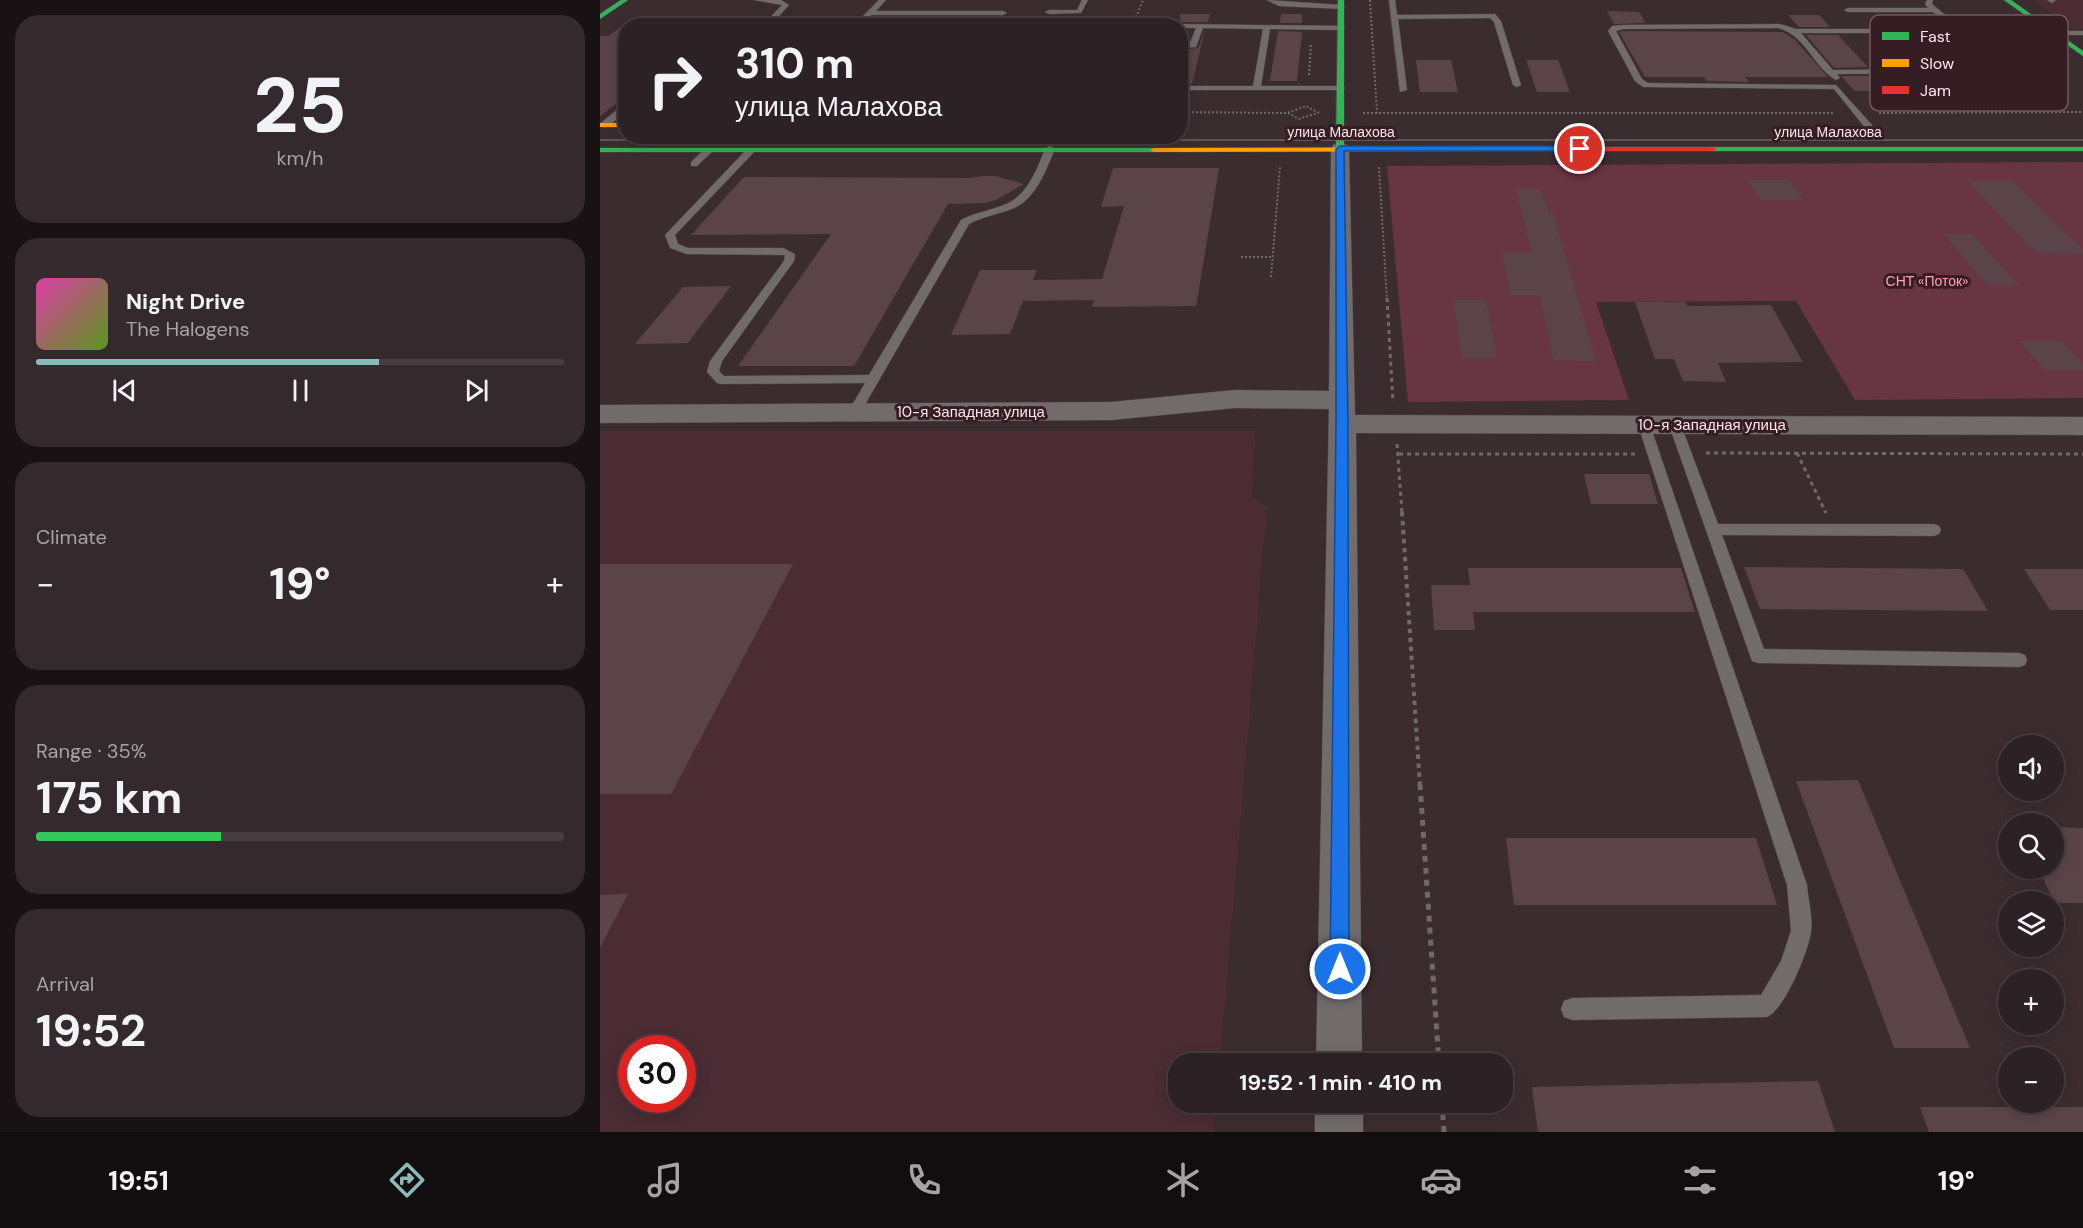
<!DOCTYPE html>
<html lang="en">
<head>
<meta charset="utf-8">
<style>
	body { margin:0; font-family:"DM Sans",sans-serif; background:#34292c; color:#f1f3f6; height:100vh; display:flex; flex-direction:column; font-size:22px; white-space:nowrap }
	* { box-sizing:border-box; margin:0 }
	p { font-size:20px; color:#a6a3a6 }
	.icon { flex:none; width:33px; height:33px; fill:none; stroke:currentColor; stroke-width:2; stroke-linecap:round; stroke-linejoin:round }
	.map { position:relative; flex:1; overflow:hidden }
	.drawer { display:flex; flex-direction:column; gap:15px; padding:15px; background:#181214; width:600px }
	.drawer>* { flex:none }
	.top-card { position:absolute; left:18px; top:18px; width:570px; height:126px; border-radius:24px; box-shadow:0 3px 15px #0003,0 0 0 2px #483e41; background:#2c2124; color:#f1f3f6; overflow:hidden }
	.buttons { position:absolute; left:1398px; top:735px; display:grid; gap:12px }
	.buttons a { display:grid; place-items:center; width:66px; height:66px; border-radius:50%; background:#2c2124; box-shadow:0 3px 15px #0003,0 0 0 2px #483e41; font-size:30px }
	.speed { position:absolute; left:18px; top:1035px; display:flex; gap:12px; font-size:30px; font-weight:700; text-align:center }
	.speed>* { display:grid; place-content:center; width:78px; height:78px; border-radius:50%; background:#2c2124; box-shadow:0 3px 15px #0003,0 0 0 2px #483e41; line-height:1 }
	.speed .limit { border:9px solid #d22; background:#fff; color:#111 }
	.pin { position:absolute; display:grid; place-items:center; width:51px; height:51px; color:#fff; margin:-26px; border:3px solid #fff; border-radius:50%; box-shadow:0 2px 6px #0007 }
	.me { position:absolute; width:66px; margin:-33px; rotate:0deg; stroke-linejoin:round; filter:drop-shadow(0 0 4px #0008) }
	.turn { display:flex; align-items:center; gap:21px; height:126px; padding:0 18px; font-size:27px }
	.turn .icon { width:78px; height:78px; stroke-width:2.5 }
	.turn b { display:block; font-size:42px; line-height:51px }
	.big { font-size:45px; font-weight:700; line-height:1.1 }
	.drawer .tile { flex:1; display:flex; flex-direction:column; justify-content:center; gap:9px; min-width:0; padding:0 21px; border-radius:24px; background:#34292c }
	.drawer .dial { align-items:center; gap:0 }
	.dial b { font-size:78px; line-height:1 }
	.song { display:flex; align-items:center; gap:18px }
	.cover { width:72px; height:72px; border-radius:9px; background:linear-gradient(135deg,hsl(320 70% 55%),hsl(90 70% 35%)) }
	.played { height:6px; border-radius:3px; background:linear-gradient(90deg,#8bbbb9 65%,#483e41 65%) }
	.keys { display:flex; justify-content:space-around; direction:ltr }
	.heat { display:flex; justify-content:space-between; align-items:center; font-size:33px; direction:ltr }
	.charge { height:9px; border-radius:4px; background:linear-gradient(90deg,#34c759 35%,#483e41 0) }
	.trip { position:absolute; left:568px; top:1053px; width:345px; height:60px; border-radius:24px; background:#2c2124; box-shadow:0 3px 15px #0003,0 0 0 2px #483e41; font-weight:700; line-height:60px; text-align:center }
	.tab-bar { display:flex; height:96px; justify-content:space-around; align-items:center; background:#120d0e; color:#a6a3a6 }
	.tab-bar .icon { width:42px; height:42px }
	.tab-bar .selected { color:#8bbbb9 }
	.tab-bar b { font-size:27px; color:#f1f3f6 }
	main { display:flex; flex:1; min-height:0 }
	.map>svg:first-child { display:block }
	.built { fill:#4b2c34; fill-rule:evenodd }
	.green { fill:#683543 }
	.building { fill:#5a444a }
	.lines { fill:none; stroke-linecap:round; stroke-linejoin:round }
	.lane-casing { stroke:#54484b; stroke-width:1 }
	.street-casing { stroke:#54484b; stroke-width:1 }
	.fast-casing { stroke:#54484b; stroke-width:1 }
	.slow-casing { stroke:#54484b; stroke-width:1 }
	.jam-casing { stroke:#54484b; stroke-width:1 }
	.path-far3 { stroke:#71686a; stroke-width:2; stroke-dasharray:2 2; stroke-linecap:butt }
	.path-far2 { stroke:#71686a; stroke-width:3; stroke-dasharray:4 4; stroke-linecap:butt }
	.path-far1 { stroke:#71686a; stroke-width:4; stroke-dasharray:4.5 4.5; stroke-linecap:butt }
	.path { stroke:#71686a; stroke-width:5; stroke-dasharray:6 6; stroke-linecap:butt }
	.lane { fill:#716b6c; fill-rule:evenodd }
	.street { fill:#716b6c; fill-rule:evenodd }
	.fast { fill:#30b455; fill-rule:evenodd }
	.slow { fill:#ff9f0a; fill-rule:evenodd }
	.jam { fill:#e5322d; fill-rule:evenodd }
	.tram { stroke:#6d6366; stroke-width:1.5 }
	.route { fill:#1a73e8; stroke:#114b97; stroke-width:1.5 }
	.labels { text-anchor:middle; stroke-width:6; stroke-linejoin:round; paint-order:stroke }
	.far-street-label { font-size:14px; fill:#f9e7ea; stroke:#361c23 }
	.far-park-label { font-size:14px; fill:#fca2b8; stroke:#361c23 }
	.street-label { font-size:15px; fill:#f9e7ea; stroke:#361c23 }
	.key { fill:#361c23; stroke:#70595f; stroke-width:1.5 }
	.key-label { font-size:16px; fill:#f9e7ea }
</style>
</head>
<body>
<main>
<section class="drawer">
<div class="tile dial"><b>25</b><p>km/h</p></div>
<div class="tile">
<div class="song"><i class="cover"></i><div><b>Night Drive</b><p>The Halogens</p></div></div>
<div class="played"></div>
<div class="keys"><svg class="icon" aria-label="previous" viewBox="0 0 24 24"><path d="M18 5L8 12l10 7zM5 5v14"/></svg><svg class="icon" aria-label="pause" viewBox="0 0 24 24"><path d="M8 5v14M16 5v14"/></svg><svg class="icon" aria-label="next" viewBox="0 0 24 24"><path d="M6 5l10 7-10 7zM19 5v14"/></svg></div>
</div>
<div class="tile"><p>Climate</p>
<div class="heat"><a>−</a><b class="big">19°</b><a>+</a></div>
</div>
<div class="tile"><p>Range · 35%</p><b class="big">175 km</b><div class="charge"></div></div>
<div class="tile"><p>Arrival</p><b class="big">19:52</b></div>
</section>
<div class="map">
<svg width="1483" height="1132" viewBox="0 0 1483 1132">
	<rect width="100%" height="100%" fill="#3b2c30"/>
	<path class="built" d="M1433 0H1483V29L1475 30Z
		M0 431H656L652 497 667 506 620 1063 579 1064V1102L616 1103 614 1132H0ZM32 1048H82V1100H32Z"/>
	<path class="green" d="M1483 162V398L1255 400 1196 301 996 302 1029 400 808 402 787 166Z"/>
	<path class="building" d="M1007 11 1040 12 1045 23 1014 24Z
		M580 14H610L608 22H580Z
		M681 14H702V23H680Z
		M1188 15H1219L1230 27H1199Z
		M26 24V96L0 116V36H8Z
		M605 30 592 84H580V50L598 48Z
		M678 31 702 32 697 81H670Z
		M1023 31 1183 32 1195 40 1228 77H1145L1149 82 1107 81 1104 77H1045L1019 32Z
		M1206 35H1238L1268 67 1234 68Z
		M816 60H851L858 92H820Z
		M926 60H958L970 92H937Z
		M1241 76H1276L1290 91H1255Z
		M513 168H619L596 306 492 307 494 300 423 301 410 334 351 335 380 270H437L433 280 502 279 524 206 501 207Z
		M383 176H395L424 184 396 200 385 203 348 204 254 366H138L231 234 91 235 144 177 372 178Z
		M1148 180H1189L1203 200H1161Z
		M1368 181H1412L1483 250V254L1436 253Z
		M916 189H941L949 214H953L996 361 954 360 939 295H911L902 253H932Z
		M1344 234H1372L1418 285H1387Z
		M131 286 88 343 35 344 83 287Z
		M853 300H886L897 358H862Z
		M1035 302H1085L1087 306 1171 305 1203 362 1118 363 1126 382 1083 381 1074 359H1055Z
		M1420 341H1462L1483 364V370H1445Z
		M984 474H1049L1058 504H991Z
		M0 564H193L71 794H0Z
		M1144 567 1363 569 1388 611 1160 609Z
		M868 568H1081L1095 612H873L875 630H834L831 585H870Z
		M1424 569H1483V610H1450Z
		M1258 780 1370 1048H1294L1196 781Z
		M1454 827 1483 828V903H1455L1438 868H1454Z
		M906 838H1156L1177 905H914Z
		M28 894 0 948V895Z
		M1218 1081 1235 1132H938L932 1087Z
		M1320 1107H1483V1132H1329Z"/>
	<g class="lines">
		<defs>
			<path id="lane" d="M154 0H181L189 5 170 26H162L182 5Z
				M279 0H286L276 11H403L407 13 403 15H271L261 26H253Z
				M482 0H488L481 13 449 14 445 12 449 10H477Z
				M667 0 742 5 745 7 742 9 679 6Z
				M789 0H795L797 15 895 14 901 21 921 85 917 87 913 85 894 22 890 18 798 19 807 90 800 92Z
				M1327 0H1333L1332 4 1430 85V89H1424L1358 33H1201L1233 70 1362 69 1366 71 1362 73 1237 74 1240 78 1236 80C1214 68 1207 37 1179 28L1023 29 1016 31 1042 79 1048 83 1236 85 1272 125 1273 127 1269 130 1266 129 1234 89 1043 87 1035 81 1008 31 1012 26 1023 25 1180 24 1196 29H1353L1333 12H1248L1244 10 1248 8H1328L1325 4Z
				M1447 0H1455V1L1452 3Z
				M577 24 745 26 742 30 670 29 661 86H741L745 88 741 90H580V86H653L663 29 603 28 596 47 580 48V44L590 43 596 28H580Z
				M1454 31H1483V35H1451Z
				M23 105H26V112L7 127H1V123Z
				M450 146 455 149C445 172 435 202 409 210 395 215 382 217 369 224L259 415H249L248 412 265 383 121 384 117 383 107 372 110 361 184 261 185 255 87 254 70 248 65 235 148 148 156 150 75 235 78 244 88 248H183L195 254 194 261 122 361 119 371 124 376 269 375 361 220C374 213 388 211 401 206 427 198 436 171 445 149Z
				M106 148 114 150 97 166H91V162Z
				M1044 421 1050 425 1207 885C1208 899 1213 917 1211 932 1208 952 1185 1009 1167 1017L972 1020 964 1017 961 1009 964 1001 972 998 1161 995 1181 961 1191 931 1187 885 1038 425Z
				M1075 421 1081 425 1118 524H1334L1339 526 1341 530 1339 534 1334 536 1122 535 1164 649 1419 653 1425 655 1427 660 1425 665 1419 667 1158 663 1152 661 1069 425Z"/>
			<path id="street" d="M740 143 747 145 749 149 755 415 1483 417V435L756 433 762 1064H716L729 409 635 408 511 420 0 423V405L511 402 635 390 729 391 731 149 733 145Z
				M715 1102H763V1132H715Z"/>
			<path id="fast" d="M21 0H28L0 19V14Z
				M738 0H744V149L740 151 736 149Z
				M1404 0H1411L1483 51V56Z
				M1110 147H1483V151H1113L1109 149Z
				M0 148H554L558 150 554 152H0Z"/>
			<path id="slow" d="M0 123H26V127H0Z
				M897 147 901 149 900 151 554 152 550 150 554 148Z"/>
			<path id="jam" d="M894 147H1113L1117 149 1113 151H897L893 149Z"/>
		</defs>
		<use href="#lane" class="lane-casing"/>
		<use href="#street" class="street-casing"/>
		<use href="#fast" class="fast-casing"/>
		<use href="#slow" class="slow-casing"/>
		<use href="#jam" class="jam-casing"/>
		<path class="path-far3" d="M770 0 777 113
			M489 21 552 26
			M533 25 543 0
			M428 26 434 16
			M709 75 711 43
			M580 112 687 113 706 106 719 113
			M688 113 699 119 717 113
			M763 113H1235
			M1279 113 1483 112
			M779 167 787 300
			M641 257H672
			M671 277 680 167"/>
		<path class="path-far2" d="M787 298 793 402
			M797 444 802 513
			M1106 453 1483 454
			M1197 453 1226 513
			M799 454H1035"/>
		<path class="path-far1" d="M802 512 820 786"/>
		<path class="path" d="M820 784 839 1064
			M842 1102 844 1132"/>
		<use href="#lane" class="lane"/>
		<use href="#street" class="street"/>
		<use href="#fast" class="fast"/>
		<use href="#slow" class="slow"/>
		<use href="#jam" class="jam"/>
		<path class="tram" d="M0 140H1483"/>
	</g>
	<path class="route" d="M980 146 984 149 983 151H744L748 424 749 969 746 975 740 978 733 975 730 969 736 424V149L740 146Z"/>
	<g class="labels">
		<g class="far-street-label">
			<text x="741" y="137">улица Малахова</text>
			<text x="1228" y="137">улица Малахова</text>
		</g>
		<g class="far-park-label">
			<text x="1327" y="286">СНТ «Поток»</text>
		</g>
		<g class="street-label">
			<text x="371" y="417">10-я Западная улица</text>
			<text x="1112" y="430">10-я Западная улица</text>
		</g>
	</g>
	<rect x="1270" y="15" width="198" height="96" rx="9" class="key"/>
	<rect x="1282" y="32" width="27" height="8" fill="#30b455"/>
	<rect x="1282" y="59" width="27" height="8" fill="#ff9f0a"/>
	<rect x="1282" y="86" width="27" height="8" fill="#e5322d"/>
	<g class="key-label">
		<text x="1320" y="42">Fast</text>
		<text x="1320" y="69">Slow</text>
		<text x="1320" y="96">Jam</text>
	</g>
</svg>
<div class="buttons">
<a><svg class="icon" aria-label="sound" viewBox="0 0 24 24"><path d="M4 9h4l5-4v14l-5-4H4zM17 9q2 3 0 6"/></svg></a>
<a><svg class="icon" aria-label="search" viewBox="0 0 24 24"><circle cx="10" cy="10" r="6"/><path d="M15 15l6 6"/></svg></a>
<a><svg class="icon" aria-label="layers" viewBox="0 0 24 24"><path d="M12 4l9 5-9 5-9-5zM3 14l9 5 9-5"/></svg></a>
<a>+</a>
<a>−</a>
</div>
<div class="speed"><div class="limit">30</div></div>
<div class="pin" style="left:980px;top:149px;background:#d93025"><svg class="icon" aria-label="arrive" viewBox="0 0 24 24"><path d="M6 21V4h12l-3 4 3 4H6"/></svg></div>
<svg class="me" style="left:740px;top:969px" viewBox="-20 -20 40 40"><circle r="17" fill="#1a73e8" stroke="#fff" stroke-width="3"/><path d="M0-11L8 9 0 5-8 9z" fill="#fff"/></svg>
<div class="trip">19:52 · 1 min · 410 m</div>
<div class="top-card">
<div class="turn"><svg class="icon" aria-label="right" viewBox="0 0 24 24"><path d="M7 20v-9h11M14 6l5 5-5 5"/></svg><div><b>310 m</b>улица Малахова</div></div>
</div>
</div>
</main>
<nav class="tab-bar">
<b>19:51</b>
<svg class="icon selected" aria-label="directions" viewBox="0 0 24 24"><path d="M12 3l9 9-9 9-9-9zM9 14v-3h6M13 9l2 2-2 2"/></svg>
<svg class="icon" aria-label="music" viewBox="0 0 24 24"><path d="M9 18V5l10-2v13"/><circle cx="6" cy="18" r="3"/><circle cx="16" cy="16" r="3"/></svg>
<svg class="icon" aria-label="phone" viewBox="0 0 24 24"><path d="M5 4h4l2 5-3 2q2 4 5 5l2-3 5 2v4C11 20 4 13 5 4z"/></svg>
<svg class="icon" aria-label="climate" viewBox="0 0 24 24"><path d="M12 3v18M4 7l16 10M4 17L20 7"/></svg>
<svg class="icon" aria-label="car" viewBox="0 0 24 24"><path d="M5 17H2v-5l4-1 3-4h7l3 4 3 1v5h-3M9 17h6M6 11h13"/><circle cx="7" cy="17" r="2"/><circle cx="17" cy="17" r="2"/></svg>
<svg class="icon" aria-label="filters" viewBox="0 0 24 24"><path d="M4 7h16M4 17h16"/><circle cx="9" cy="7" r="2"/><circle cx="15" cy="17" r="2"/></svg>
<b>19°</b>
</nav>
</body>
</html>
